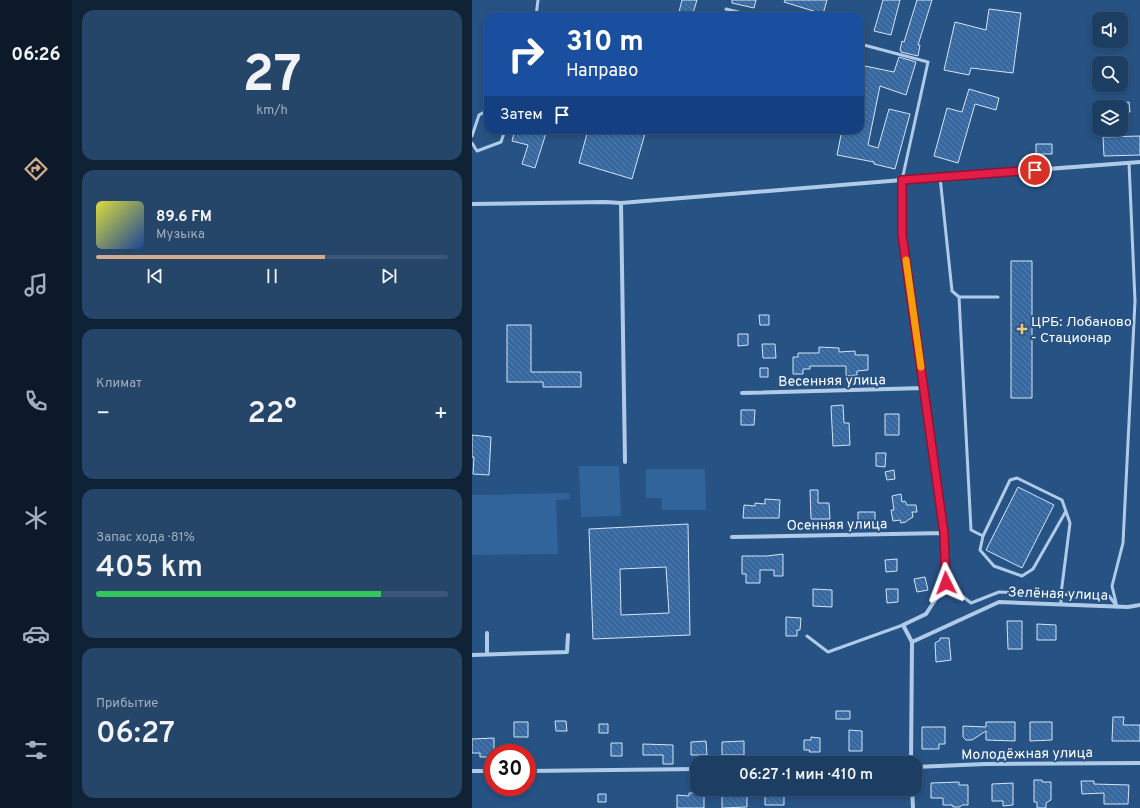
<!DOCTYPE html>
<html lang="ru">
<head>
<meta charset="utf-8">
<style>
	body { margin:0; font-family:Overpass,sans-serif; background:#254569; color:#f1f3f6; height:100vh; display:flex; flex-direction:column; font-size:15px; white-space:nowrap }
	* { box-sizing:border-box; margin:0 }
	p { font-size:13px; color:#a0aebe }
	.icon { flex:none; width:22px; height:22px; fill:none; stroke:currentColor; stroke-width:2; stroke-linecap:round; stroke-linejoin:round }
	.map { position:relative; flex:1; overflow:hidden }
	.details { display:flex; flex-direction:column; gap:10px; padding:10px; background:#102236; width:400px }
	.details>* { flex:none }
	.banner { position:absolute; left:12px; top:12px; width:380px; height:122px; border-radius:12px; box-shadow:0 2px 6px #0003,0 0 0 1px #3b5778; background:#1a4fa0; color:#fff; overflow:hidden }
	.fabs { position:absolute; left:620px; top:12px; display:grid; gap:8px }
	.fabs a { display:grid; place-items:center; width:36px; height:36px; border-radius:8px; background:#1d3e63; box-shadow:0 2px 6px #0003,0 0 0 1px #3b5778; font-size:20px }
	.speed { position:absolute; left:12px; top:744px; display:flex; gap:8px; font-size:20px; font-weight:700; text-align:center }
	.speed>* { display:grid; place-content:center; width:52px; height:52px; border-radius:50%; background:#1d3e63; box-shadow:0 2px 6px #0003,0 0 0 1px #3b5778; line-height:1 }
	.speed .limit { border:6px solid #d22; background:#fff; color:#111 }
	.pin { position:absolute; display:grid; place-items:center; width:34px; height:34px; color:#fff; margin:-17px; border:2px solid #fff; border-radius:50%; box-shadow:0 1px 4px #0007 }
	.me { position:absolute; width:44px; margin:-22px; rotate:357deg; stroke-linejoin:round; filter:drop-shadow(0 0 3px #0008) }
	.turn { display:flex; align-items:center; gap:14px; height:84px; padding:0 16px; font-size:18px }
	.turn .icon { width:52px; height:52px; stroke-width:2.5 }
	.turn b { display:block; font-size:28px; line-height:34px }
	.then { display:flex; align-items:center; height:38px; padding:0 16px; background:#0003; gap:8px; font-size:15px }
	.big { font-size:30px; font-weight:600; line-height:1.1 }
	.details .widget { flex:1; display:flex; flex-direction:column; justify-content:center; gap:6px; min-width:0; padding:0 14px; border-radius:12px; background:#254569 }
	.details .dial { align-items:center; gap:0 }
	.dial b { font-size:52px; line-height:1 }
	.song { display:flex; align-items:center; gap:12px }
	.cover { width:48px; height:48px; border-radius:6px; background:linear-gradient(135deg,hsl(60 70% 55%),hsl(220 70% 35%)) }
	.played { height:4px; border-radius:2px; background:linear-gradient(90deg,#d6ab8b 65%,#3b5778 65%) }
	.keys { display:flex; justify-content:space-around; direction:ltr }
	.heat { display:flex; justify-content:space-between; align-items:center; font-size:22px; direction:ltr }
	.charge { height:6px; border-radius:3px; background:linear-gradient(90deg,#34c759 81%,#3b5778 0) }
	.trip { position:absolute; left:218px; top:756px; width:232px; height:40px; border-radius:12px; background:#1d3e63; box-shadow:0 2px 6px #0003,0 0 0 1px #3b5778; font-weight:600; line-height:40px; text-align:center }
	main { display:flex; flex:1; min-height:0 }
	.tabs { display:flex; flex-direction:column; width:72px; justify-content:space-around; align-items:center; background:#0c1928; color:#a0aebe }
	.tabs .icon { width:28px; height:28px }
	.tabs .on { color:#d6ab8b }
	.tabs b { font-size:18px; color:#f1f3f6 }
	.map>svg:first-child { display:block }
	.pitch { fill:#31649b }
	.building { fill:url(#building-back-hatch); stroke:#d4e4f6; fill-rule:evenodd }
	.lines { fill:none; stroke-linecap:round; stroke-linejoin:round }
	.service { stroke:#b0cbe7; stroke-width:3 }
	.minor { stroke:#b0cbe7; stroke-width:4 }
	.route-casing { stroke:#92132f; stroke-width:10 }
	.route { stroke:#e11d48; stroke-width:7 }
	.slow { stroke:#f59e0b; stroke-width:7 }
	.poi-dot { fill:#f0c976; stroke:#275284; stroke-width:1.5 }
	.labels { text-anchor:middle; stroke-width:4; stroke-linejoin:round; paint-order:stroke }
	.poi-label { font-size:14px; fill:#fff; stroke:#275284; text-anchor:start }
	.street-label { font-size:14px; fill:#fff; stroke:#275284 }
</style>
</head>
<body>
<main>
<nav class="tabs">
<b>06:26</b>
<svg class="icon on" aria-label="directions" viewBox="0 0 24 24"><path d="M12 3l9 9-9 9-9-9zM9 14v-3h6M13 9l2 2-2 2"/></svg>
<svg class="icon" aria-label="music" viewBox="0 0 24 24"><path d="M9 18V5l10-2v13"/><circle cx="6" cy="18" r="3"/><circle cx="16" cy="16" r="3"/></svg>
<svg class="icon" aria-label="phone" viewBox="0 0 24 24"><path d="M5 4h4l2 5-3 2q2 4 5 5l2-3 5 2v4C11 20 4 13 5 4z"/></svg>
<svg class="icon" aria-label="climate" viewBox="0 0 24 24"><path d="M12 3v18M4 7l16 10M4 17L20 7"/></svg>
<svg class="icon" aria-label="car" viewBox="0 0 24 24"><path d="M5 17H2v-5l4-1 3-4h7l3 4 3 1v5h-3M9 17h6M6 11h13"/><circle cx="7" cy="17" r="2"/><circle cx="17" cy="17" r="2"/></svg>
<svg class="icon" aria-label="filters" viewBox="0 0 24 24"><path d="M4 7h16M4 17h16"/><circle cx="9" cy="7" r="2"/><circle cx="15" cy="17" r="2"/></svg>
</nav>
<section class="details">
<div class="widget dial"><b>27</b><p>km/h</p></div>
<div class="widget">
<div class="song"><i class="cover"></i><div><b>89.6 FM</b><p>Музыка</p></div></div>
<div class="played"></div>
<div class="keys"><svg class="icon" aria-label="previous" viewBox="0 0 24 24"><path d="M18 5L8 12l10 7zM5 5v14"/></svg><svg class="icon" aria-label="pause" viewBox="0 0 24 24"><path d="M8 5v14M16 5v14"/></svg><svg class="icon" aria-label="next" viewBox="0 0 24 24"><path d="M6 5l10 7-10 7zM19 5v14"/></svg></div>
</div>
<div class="widget"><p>Климат</p>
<div class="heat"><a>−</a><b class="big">22°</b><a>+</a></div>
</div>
<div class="widget"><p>Запас хода · 81%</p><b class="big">405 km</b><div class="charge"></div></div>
<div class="widget"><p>Прибытие</p><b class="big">06:27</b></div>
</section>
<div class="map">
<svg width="668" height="808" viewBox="0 0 668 808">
	<defs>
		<pattern id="building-back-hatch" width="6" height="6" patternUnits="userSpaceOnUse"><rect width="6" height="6" fill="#3769a0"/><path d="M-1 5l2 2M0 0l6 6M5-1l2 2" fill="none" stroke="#5580ae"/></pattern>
	</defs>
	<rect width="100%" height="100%" fill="#275284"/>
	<path class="pitch" d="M107 466H147L149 516 109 517Z
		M174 469H233L234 510H190V498H174Z
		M97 493 98 499 84 500 86 554 0 555V495Z"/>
	<path class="building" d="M210 0H225L220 16H206Z
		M260 0H284L282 8 260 3Z
		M313 0H355L351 14 312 2Z
		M411 0H428L419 35 402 31Z
		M445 0H460L446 45H448L446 56 429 52V50H428L430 41 432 42Z
		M517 9 549 13 541 73 499 68 497 75 472 70 483 22 514 30Z
		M427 57 444 62 434 95 408 86 396 145 406 148 417 109 438 114 423 169 402 164V162L365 155 370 130H388V65L422 72Z
		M497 89 527 98 524 110 503 104 486 163 462 156 475 108 490 112Z
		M657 102 658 112 649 113V103Z
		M43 130H75L63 168 50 164 56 145 40 141Z
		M116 130H174L160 179 107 163Z
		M668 136V155L632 156 631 137Z
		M564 144H580V154H564Z
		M539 261H560V398H539Z
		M287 315H297V325H288Z
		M35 325H59V372H109V387H71V382H35Z
		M266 334H276V345L266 346Z
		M290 344H303L304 358H291Z
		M347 347 367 348V352L383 351V355H396V370L385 371V375L374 376V366H338V369H331V374H321V357H326V353H347Z
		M288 368H296V377H288Z
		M371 405 372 423H377L378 445 361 446 359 406Z
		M269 410H283L282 425H269Z
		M413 414H427V435H413Z
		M0 435 19 437 17 475 1 474 2 457H0Z
		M404 453H414L413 467 404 466Z
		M422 470 423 479 415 480 413 472Z
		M546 487 582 505 550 568 514 550Z
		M338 490H346V503H357L358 519H339Z
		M429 494 430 502 433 501 435 505H444L445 512H440L441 517 436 520 434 522 429 523 428 520 421 521 419 510H422L420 496Z
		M293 499 308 500 307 518H271L272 505 283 506V503L293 504Z
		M386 512H403V524H386Z
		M216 524 218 635 121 639 117 529ZM194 567 197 613 149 615 148 569Z
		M311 554V576H302V570H288V583H274V574H270V556H295Z
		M425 559V571L414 572 413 560Z
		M453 577 456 590 445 592 442 579Z
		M341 589 360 590V607L341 606Z
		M414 589H426V602L415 603Z
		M314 617 329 618 328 630H325V636H314Z
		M535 621H550V649H536Z
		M565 624 584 625V640H565Z
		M468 638H477L479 660 464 662 463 643 468 640Z
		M364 711H378V719H364Z
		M641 717H652L651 725H668V741H640Z
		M83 721H94L95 731H84Z
		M42 722H56V737H42Z
		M514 722H543V741L514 740V731L500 740H494L491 737V726L514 727Z
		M558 722H580V740L558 741Z
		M127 724H136V733H127Z
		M450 727H473V744H467V749H450Z
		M377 730 390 731V751H377Z
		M339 737 348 738V752H337L338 750H332V740H339Z
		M22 738V753H21V757H8V753H0V739Z
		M234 741 235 755H219V742Z
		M272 741V755H250V742Z
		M139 743H150V756H139Z
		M171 744 201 745V764H191V755H171Z
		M562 780H570V782H579V800L574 803V808H565V802H562Z
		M609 781H622V784L657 785 656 804H632V793L610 794Z
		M487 782V785H496V805H490L488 807H481L480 805H471V798H459V783Z
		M541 783V805L531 806V801H520V784Z
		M217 793H232V808H205V795L217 796Z
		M293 793 312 794V805H293Z
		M126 794H134V802H126Z
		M250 794H275V807L250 808Z"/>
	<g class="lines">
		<path class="service" d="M254 9 282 16
			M64 16 66 0
			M388 44 456 62 430 180
			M0 136 7 115 16 110
			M0 143 5 151 29 142 33 130
			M468 177 480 291 487 297H526
			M487 297 499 530 511 536 538 480 545 478 590 500 598 523 589 594V604
			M511 536 508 550 522 566 550 576 561 569 594 511
			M474 583 499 603 527 592 637 596 644 605
			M645 607 640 586 651 543 663 301 657 163
			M335 636 356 652 431 625"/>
		<path class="minor" d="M430 180 431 234 472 533 474 583 454 614 431 625 440 642 439 763
			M149 203 153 462
			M0 204 133 202 149 203 430 180 668 162
			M270 393 452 388
			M260 537 472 533
			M440 642 527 602 656 607 668 605
			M15 654V633
			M0 655 95 652 96 635
			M443 767 513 764 668 763
			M0 771H21
			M55 771 225 769
			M440 789 441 808"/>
	</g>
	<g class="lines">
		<defs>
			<path id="route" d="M474 583 472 533 430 234V180L563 170"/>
		</defs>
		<use href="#route" class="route-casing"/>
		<use href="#route" class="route"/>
		<path class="slow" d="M434 260 449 367"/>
	</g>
	<path class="poi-dot" d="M548 323h4v4h4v4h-4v4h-4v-4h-4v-4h4z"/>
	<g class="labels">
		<g class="poi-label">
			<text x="559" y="326">ЦРБ: Лобаново<tspan x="559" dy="16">- Стационар</tspan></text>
		</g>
		<g class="street-label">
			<text transform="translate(360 380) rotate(-1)" y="5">Весенняя улица</text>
			<text transform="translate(365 524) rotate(-1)" y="5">Осенняя улица</text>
			<text transform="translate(586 593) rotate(2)" y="5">Зелёная улица</text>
			<text transform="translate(555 753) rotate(-1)" y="5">Молодёжная улица</text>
		</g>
	</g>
</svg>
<div class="fabs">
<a><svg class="icon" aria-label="sound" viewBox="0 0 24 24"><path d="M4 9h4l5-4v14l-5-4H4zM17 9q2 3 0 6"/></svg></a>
<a><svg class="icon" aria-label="search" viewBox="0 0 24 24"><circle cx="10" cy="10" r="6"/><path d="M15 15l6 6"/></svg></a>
<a><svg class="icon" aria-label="layers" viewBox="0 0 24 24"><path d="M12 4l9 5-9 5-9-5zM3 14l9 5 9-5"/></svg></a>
</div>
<div class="speed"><div class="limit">30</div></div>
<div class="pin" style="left:563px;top:170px;background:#d93025"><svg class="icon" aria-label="arrive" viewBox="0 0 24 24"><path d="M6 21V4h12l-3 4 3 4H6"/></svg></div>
<svg class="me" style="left:474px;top:583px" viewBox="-20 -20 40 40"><path d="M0-17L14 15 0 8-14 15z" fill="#e11d48" stroke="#fff" stroke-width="4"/></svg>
<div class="trip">06:27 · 1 мин · 410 m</div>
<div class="banner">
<div class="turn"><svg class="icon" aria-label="right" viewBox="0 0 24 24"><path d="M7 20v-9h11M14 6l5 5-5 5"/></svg><div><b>310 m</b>Направо</div></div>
<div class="then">Затем<svg class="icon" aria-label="arrive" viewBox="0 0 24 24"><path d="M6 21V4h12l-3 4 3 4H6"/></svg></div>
</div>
</div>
</main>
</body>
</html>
